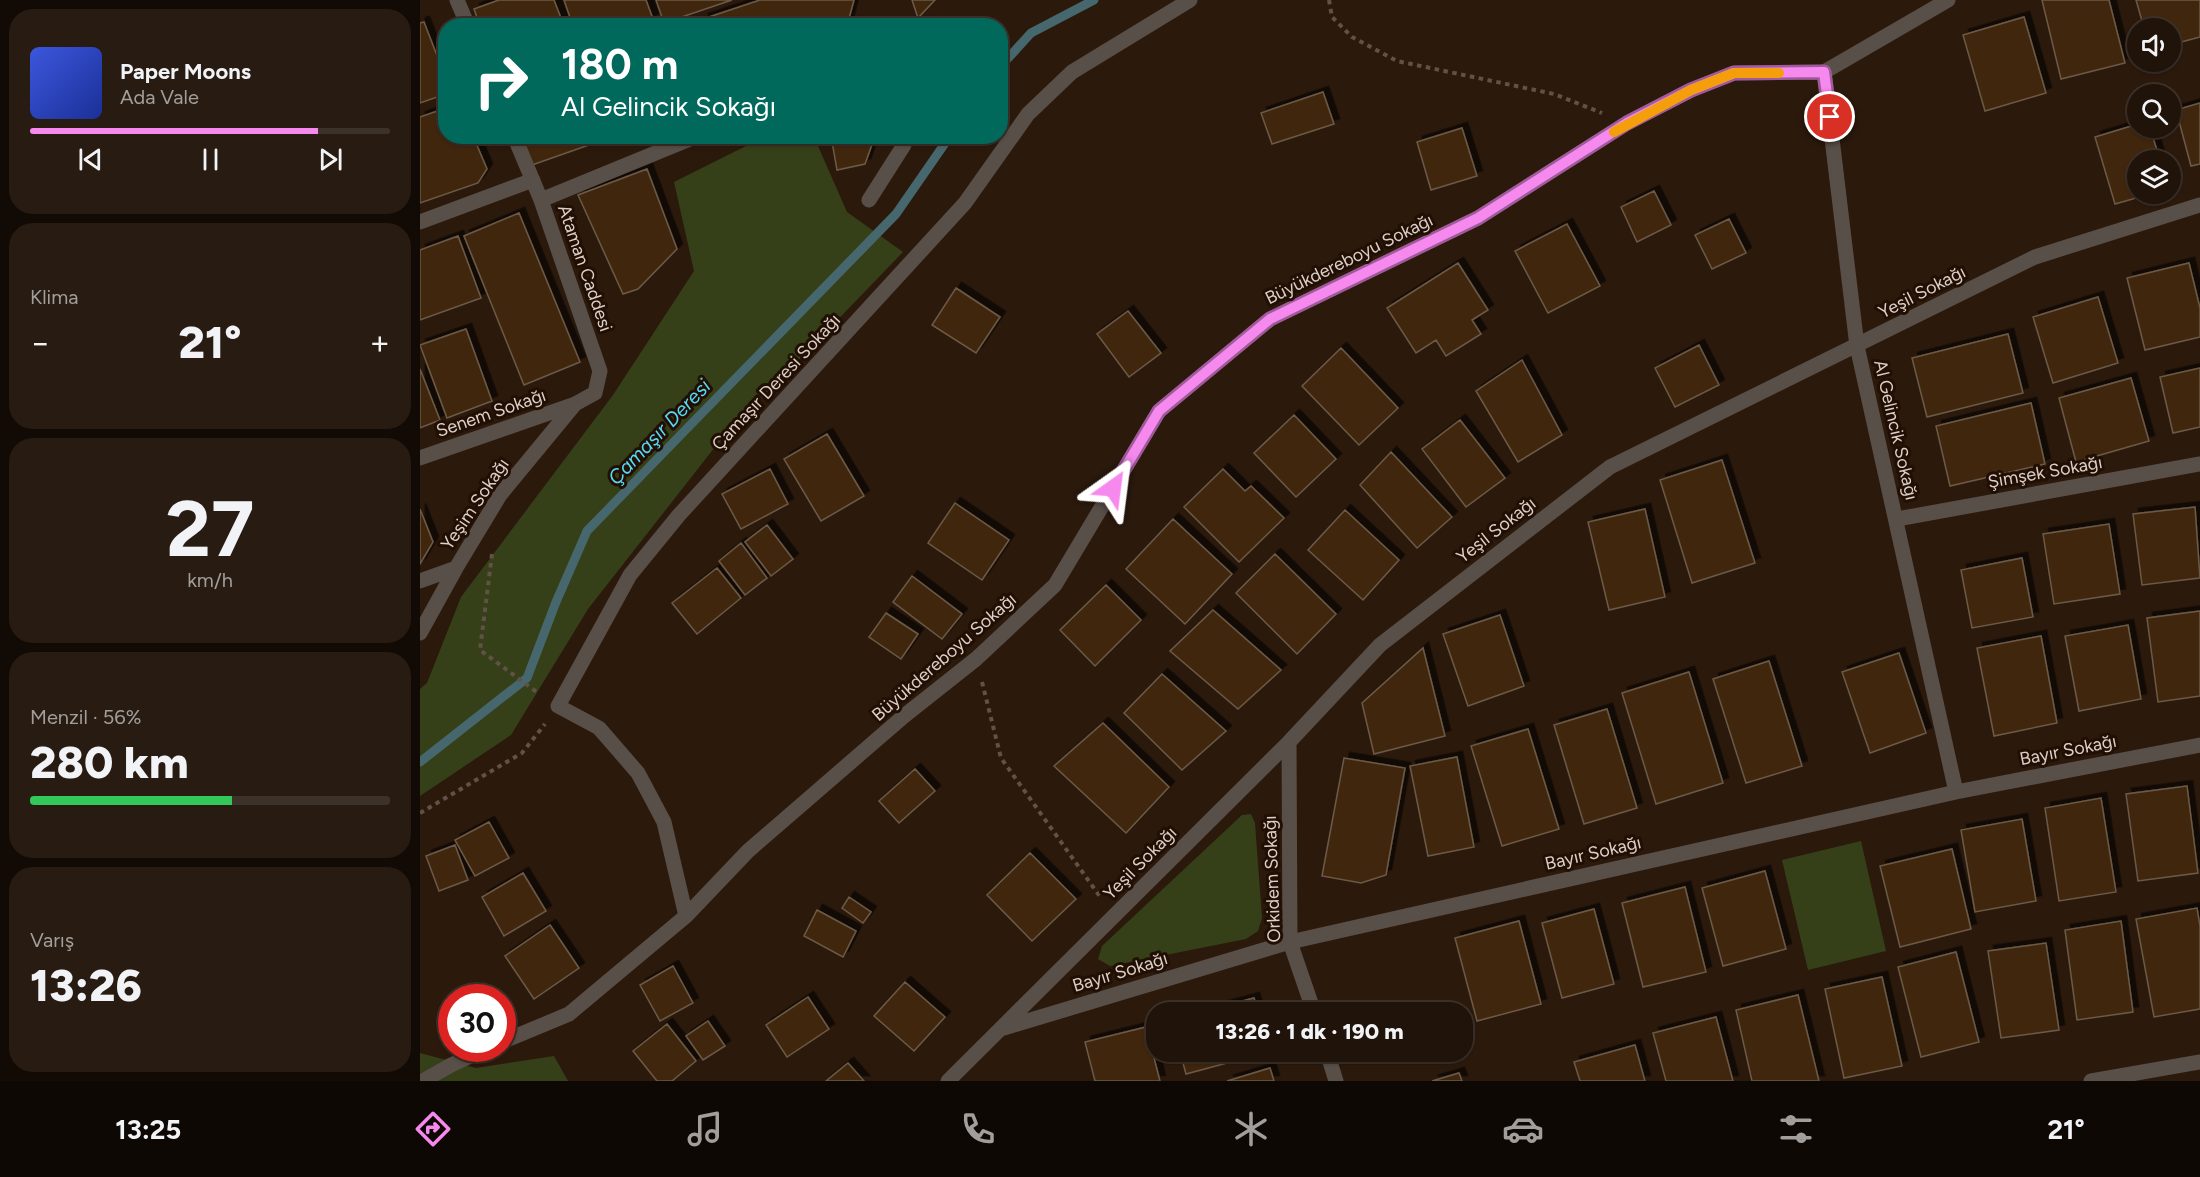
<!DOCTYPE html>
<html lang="tr">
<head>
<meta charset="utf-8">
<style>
	body { margin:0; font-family:Figtree,sans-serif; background:#281c12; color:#f1f3f6; height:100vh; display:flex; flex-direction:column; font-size:22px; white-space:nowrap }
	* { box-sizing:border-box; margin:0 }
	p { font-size:20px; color:#a29e9c }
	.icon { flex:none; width:33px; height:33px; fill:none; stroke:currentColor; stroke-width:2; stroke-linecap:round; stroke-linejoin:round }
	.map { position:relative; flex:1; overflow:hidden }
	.details { display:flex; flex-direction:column; gap:9px; padding:9px; background:#120a05; width:420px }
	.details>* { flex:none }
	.guide { position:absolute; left:18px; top:18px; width:570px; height:126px; border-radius:24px; box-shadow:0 2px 4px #0004,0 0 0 2px #3d322a; background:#00695c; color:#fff; overflow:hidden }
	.tools { position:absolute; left:1707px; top:18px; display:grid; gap:12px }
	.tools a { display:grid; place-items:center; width:54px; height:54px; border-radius:50%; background:#201309; box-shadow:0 2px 4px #0004,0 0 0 2px #3d322a; font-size:30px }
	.speed { position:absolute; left:18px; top:984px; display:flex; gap:12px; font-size:30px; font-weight:700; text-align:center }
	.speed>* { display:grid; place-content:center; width:78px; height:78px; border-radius:50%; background:#201309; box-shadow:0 2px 4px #0004,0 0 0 2px #3d322a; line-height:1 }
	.speed .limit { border:9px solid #d22; background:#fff; color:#111 }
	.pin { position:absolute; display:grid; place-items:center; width:51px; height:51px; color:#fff; margin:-26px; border:3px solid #fff; border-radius:50%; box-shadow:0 2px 6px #0007 }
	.me { position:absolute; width:66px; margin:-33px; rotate:31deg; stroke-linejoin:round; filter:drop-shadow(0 0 4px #0008) }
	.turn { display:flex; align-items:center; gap:21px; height:126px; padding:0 24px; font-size:27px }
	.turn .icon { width:78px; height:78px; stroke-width:2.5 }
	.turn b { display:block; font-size:42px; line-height:51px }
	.big { font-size:45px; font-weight:800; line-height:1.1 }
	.details .widget { flex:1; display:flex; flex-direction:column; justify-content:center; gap:9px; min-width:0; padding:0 21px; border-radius:24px; background:#281c12 }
	.details .dial { align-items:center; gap:0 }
	.dial b { font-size:78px; line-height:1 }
	.song { display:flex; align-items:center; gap:18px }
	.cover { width:72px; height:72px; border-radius:9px; background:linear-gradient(135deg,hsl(230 70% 55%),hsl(230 70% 35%)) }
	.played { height:6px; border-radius:3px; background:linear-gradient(90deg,#f689ee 80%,#3d322a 80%) }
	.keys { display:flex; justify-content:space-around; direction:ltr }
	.heat { display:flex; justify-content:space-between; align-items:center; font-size:33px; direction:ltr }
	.charge { height:9px; border-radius:4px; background:linear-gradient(90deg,#34c759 56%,#3d322a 0) }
	.trip { position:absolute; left:726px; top:1002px; width:327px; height:60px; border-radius:24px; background:#201309; box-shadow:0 2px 4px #0004,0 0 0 2px #3d322a; font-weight:800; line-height:60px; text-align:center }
	.dock { display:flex; height:96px; justify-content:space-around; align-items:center; background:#0d0804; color:#a29e9c }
	.dock .icon { width:42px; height:42px }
	.dock .on { color:#f689ee }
	.dock b { font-size:27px; color:#f1f3f6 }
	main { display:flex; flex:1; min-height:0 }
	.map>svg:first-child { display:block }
	.green { fill:#354019 }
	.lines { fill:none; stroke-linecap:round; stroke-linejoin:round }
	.stream { stroke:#46676d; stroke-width:9 }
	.building { fill:#40280c; stroke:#6c5a48; stroke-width:1.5; filter:url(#shadow) }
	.path { stroke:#625146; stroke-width:4; stroke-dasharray:4.5 4.5; stroke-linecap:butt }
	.minor { stroke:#584f48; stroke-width:15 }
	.route-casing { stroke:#a0599b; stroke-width:15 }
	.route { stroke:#f689ee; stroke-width:10 }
	.slow { stroke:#f59e0b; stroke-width:10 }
	.labels { text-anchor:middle; stroke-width:6; stroke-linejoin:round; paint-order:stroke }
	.street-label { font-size:18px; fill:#dccfc7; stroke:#210f04 }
	.water-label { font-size:20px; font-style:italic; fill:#56daf9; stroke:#210f04 }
</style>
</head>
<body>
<main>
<section class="details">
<div class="widget">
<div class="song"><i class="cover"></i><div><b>Paper Moons</b><p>Ada Vale</p></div></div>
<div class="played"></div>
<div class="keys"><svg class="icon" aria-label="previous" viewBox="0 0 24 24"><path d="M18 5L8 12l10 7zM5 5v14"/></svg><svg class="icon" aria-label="pause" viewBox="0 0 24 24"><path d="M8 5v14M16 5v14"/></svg><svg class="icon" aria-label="next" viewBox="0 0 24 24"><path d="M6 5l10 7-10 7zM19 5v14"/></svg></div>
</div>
<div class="widget"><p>Klima</p>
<div class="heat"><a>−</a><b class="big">21°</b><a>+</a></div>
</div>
<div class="widget dial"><b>27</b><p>km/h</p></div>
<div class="widget"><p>Menzil · 56%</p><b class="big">280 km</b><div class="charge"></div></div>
<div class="widget"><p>Varış</p><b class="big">13:26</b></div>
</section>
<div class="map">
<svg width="1780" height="1081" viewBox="0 0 1780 1081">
	<defs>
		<filter id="shadow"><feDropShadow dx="5.5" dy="-5.5" stdDeviation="0" flood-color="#0009"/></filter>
	</defs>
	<rect width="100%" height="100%" fill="#2b190c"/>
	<path class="green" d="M346 136 394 137 427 212 483 252 295 447 168 609 91 735 0 796V689L7 683 41 597 193 395 274 271 254 182Z
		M831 814 835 823 842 918 838 931 826 939 690 966 678 959 682 946 822 815Z
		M1441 841 1466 951 1388 970 1362 860Z
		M0 1053 56 1068 134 1056 148 1081H0Z"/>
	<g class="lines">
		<path class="stream" d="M580 67 611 33 674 0
			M0 762 107 678 136 602 167 531 476 214 530 136"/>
	</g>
	<path class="building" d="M79 0H134L144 26H60L54 9Z
		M144 0H226L233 19 216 26H153Z
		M236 0H312L244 23Z
		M340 0H434L427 26H285L283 19Z
		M492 0H515L498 18Z
		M1622 0H1689L1705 63 1641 79Z
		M1716 0H1780V37L1750 45V28H1724Z
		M1604 17 1626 93 1565 111 1543 35Z
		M4 22 26 79V94L0 103V23Z
		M903 92 914 124 852 144 841 113Z
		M1780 103V164L1771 166 1756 110Z
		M26 108V136H53L67 169 58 183 0 203V117Z
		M1718 124V128H1730L1740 160H1718V194H1730L1695 204 1675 137Z
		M1042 128 1057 176 1011 190 997 142Z
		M102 136H185L186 139 112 165Z
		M411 136H455L445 164 417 170Z
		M227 169 257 249 218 289 203 294 158 195Z
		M1234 191 1251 225 1217 242 1201 207Z
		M99 213 160 362 104 385 44 236Z
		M1309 219 1326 253 1292 269 1275 235Z
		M1147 224 1180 286 1128 313 1095 251Z
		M38 236 61 298 0 320V250Z
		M1038 263 1068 310 1052 320 1061 334 1026 356 1016 340 996 353 967 308Z
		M1769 263 1780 308V337L1725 350 1707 278Z
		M536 288 580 317 556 353 512 325Z
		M1678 297 1698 363 1633 383 1613 317Z
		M708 311 741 353 709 377 677 334Z
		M46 329 72 401 27 418 0 345Z
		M1588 334 1603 393 1507 417 1492 358Z
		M1279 345 1299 385 1255 407 1235 368Z
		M921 348 978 408 939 445 882 386Z
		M1102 360 1142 435 1098 462 1056 391Z
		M1780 368V427L1753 433 1740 377Z
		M0 369 20 420 0 428Z
		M1711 378 1729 441 1656 462 1639 398Z
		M1611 403 1625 464 1530 486 1516 426Z
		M874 415 916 459 876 497 834 453Z
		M1040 420 1085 478 1046 507 1002 449Z
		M407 434 444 496 401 521 364 459Z
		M971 452 1032 517 997 548 940 485Z
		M1302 460 1335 563 1272 583 1240 480Z
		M350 469 368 504 321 529 302 494Z
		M803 469 825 491 831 486 864 518 819 562 764 507Z
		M535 503 589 540 562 580 508 543Z
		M1775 507 1780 578 1722 585 1713 514Z
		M0 509 13 542 0 564Z
		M1225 509 1245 597 1189 610 1168 522Z
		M925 510 979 560 943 600 888 550Z
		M753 519 812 574 765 624 706 569Z
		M1689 524 1700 594 1634 604 1623 534Z
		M347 525 373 559 351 576 325 542Z
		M321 543 347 578 325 595 299 561Z
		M855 554 916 614 877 654 816 593Z
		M1602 558 1613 617 1552 628 1541 570Z
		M297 568 321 598 277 634 252 603Z
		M492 576 542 614 522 639 473 602Z
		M686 585 721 620 675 666 640 630Z
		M793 610 861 670 818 709 750 651Z
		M1780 611V696L1738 702 1727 618Z
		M466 613 498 634 481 659 449 637Z
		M1080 615 1104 686 1048 706 1023 634Z
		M1708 625 1721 699 1659 711 1645 636Z
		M1621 636 1637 723 1574 736 1557 648Z
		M1003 648 1025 736 954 754 942 703Z
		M1479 653 1506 733 1450 753 1422 672Z
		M1349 661 1382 766 1326 783 1293 679Z
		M1269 672 1303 783 1236 804 1202 693Z
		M742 674 806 731 762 770 704 713Z
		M1187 709 1217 808 1164 824 1134 725Z
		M683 723 749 787 706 833 634 766Z
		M1108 729 1139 829 1082 846 1051 746Z
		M1037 757 1054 847 1008 856 990 766Z
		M924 758 985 768 966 875 941 883 902 876Z
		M495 769 515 791 479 823 459 801Z
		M1767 786 1778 873 1718 881 1706 794Z
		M1681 798 1696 892 1639 901 1625 808Z
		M1602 819 1616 901 1555 912 1541 830Z
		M69 822 89 858 55 876 35 840Z
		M35 845 48 880 19 891 6 856Z
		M1532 849 1551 929 1480 947 1460 866Z
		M610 853 656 899 612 941 567 895Z
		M1345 871 1366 949 1303 966 1282 888Z
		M103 873 126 911 84 936 62 897Z
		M1265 887 1286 972 1223 987 1202 903Z
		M429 897 451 912 443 923 422 908Z
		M1777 908 1780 926V1009L1734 1017 1716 919Z
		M1174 909 1194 984 1142 998 1122 923Z
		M397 910 436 931 423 957 384 936Z
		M1099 921 1121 1004 1057 1021 1035 938Z
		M1701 921 1713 1012 1657 1020 1645 930Z
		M130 925 159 968 114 999 85 956Z
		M1626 943 1639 1030 1581 1038 1568 951Z
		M1536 952 1559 1042 1501 1057 1478 967Z
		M253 966 273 1003 240 1021 220 985Z
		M1462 977 1482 1066 1424 1078 1405 989Z
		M485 982 525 1017 494 1051 454 1016Z
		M1378 995 1399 1081H1332L1316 1010Z
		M388 997 409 1029 367 1057 346 1025Z
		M834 998 838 1012H782Z
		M1296 1017 1313 1081H1246L1233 1033Z
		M288 1021 305 1046 283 1060 266 1036Z
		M247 1024 276 1061 252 1081H237L213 1051Z
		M726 1027 740 1081H675L665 1042Z
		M1215 1045 1225 1081H1160L1154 1062Z
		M760 1052H848L766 1074Z
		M428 1063 444 1081H406Z
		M850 1068 854 1081H807Z
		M1039 1073 1042 1081H1012Z"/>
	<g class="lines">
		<path class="path" d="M909 0 912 17 932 37 977 61 1134 94 1182 113
			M72 554 60 650 118 693
			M562 682 581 758 681 898
			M0 813 102 753 125 724"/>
		<path class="minor" d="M37 0 48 26
			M1404 72 1437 346 1536 792
			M121 200 277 136
			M449 200 484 145V136
			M0 222 113 180
			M0 458 155 404 175 393 180 371 121 200 94 136
			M1477 519 1780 464
			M0 581 36 568 80 495 155 404
			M0 633 36 568
			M869 742 870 942 894 1012
			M266 916 244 822 218 773 179 728 138 706 210 575 259 515 545 203 608 114 652 72 770 0
			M584 1028 870 942 1536 792 1780 745
			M82 1042 149 1014 266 916 328 851 484 716 556 659 635 585 739 411 850 319 1058 218 1207 123 1271 90 1314 73 1404 72 1528 0
			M907 1052 916 1081
			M3 1081 31 1065 68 1048
			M528 1081 869 742 960 645 1190 467 1615 257 1780 205
			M1671 1081 1780 1062"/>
	</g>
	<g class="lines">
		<defs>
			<path id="route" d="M693 488 739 411 850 319 1058 218 1207 123 1271 90 1314 73 1404 72 1410 117"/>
		</defs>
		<use href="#route" class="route-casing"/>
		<use href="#route" class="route"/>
		<path class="slow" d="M1194 132 1271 90 1314 73H1359"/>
	</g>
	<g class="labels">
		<g class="street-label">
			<text transform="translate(929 259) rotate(-26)" y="6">Büyükdereboyu Sokağı</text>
			<text transform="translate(165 268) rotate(71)" y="6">Ataman Caddesi</text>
			<text transform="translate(1502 292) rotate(-27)" y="6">Yeşil Sokağı</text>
			<text transform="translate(356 382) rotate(-47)" y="6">Çamaşır Deresi Sokağı</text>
			<text transform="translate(71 413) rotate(-19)" y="6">Senem Sokağı</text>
			<text transform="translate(1476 430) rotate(77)" y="6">Al Gelincik Sokağı</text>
			<text transform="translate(1625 472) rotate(-10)" y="6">Şimşek Sokağı</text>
			<text transform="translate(55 504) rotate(-56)" y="6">Yeşim Sokağı</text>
			<text transform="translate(1076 530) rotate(-38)" y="6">Yeşil Sokağı</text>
			<text transform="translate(524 657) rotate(-41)" y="6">Büyükdereboyu Sokağı</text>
			<text transform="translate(1648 750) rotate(-11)" y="6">Bayır Sokağı</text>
			<text transform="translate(1173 853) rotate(-13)" y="6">Bayır Sokağı</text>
			<text transform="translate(720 863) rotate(-45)" y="6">Yeşil Sokağı</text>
			<text transform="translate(852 879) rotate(-92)" y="6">Orkidem Sokağı</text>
			<text transform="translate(700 972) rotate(-17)" y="6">Bayır Sokağı</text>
		</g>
		<g class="water-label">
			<text transform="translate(239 432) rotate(-46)" y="7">Çamaşır Deresi</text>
		</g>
	</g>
</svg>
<div class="tools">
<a><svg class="icon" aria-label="sound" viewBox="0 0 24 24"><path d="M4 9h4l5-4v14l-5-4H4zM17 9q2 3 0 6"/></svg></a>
<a><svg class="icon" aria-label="search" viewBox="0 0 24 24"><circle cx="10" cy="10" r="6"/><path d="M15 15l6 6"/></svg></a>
<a><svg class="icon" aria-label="layers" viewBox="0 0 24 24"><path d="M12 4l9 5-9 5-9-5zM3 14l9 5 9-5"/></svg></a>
</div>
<div class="speed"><div class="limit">30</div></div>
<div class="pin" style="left:1410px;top:117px;background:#d93025"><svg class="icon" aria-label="arrive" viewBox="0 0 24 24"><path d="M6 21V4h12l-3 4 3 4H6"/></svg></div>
<svg class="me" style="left:693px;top:488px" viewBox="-20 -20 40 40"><path d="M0-17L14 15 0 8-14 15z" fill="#f689ee" stroke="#fff" stroke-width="4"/></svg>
<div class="trip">13:26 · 1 dk · 190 m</div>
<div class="guide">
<div class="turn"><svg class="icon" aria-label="right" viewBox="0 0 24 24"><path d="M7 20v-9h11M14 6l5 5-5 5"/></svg><div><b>180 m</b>Al Gelincik Sokağı</div></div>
</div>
</div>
</main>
<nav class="dock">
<b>13:25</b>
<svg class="icon on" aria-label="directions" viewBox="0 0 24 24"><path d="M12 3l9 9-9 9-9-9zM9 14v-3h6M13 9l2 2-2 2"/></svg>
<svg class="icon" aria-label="music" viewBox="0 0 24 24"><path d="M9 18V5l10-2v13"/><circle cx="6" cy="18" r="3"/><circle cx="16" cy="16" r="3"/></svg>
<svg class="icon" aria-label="phone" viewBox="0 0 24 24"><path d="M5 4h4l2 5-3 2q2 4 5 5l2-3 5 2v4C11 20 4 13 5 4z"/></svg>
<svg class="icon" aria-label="climate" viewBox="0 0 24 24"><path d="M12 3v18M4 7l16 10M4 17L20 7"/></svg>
<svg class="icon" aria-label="car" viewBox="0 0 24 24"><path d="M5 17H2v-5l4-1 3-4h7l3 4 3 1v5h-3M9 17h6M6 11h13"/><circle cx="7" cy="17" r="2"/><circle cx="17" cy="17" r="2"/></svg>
<svg class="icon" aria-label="filters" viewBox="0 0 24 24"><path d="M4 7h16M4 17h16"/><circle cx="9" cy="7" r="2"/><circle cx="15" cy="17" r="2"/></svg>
<b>21°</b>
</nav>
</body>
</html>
